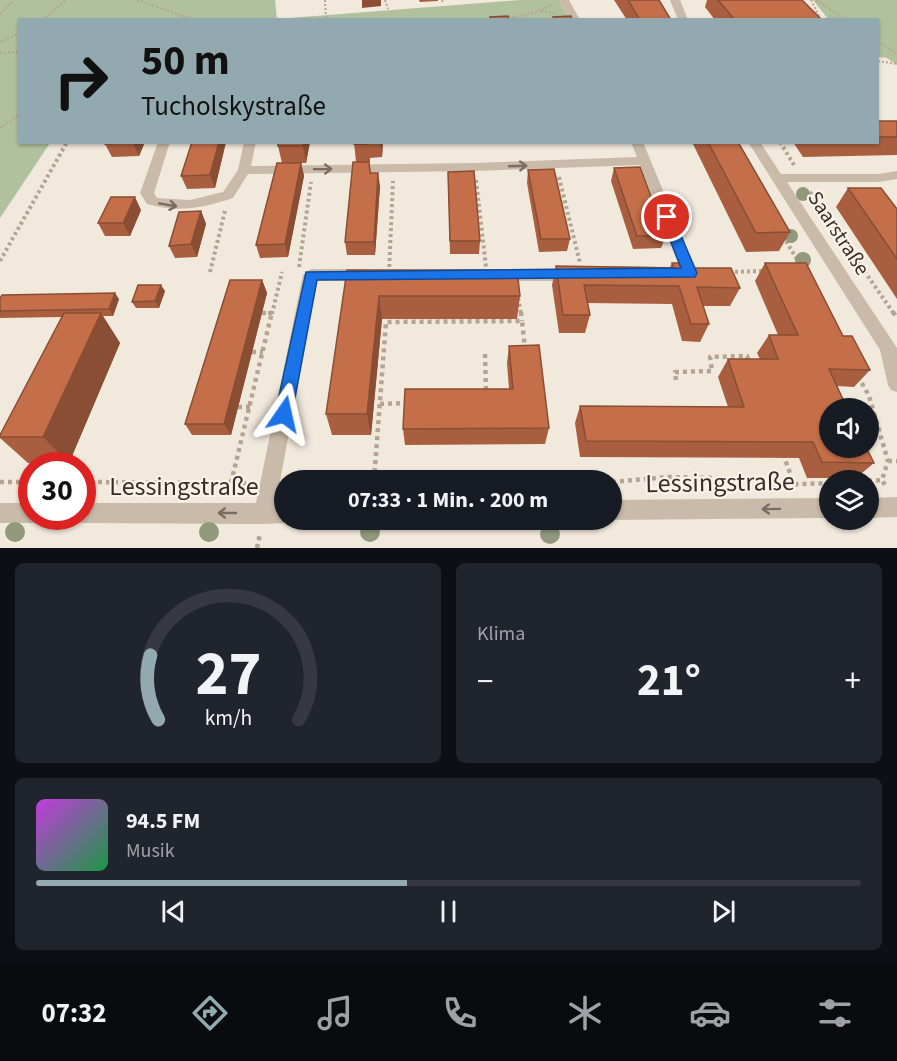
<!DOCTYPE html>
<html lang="de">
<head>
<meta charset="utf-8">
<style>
	body { margin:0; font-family:"Source Sans 3",sans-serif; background:#20242c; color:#f1f3f6; height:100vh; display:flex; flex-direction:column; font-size:22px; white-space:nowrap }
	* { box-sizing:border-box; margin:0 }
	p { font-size:20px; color:#9ea1a6 }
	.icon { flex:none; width:33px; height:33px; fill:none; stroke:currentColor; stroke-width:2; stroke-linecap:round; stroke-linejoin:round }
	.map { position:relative; height:548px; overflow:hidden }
	.side { display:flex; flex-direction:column; gap:15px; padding:15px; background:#0d0f14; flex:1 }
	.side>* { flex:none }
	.banner { position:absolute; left:18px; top:18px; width:861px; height:126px; border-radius:0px; box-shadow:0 2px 4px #0004; background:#92aaaf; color:#111; overflow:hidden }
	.fabs { position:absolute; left:819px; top:398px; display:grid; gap:12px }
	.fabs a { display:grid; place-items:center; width:60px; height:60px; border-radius:50%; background:#171b24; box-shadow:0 2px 4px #0004; font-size:30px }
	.speed { position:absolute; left:18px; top:452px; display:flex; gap:12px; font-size:30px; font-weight:700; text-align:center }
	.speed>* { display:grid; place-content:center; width:78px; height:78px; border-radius:50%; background:#171b24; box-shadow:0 2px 4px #0004; line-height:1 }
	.speed .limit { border:9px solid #d22; background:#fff; color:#111 }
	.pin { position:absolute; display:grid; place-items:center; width:51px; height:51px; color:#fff; margin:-26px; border:3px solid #fff; border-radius:50%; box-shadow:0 2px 6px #0007 }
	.me { position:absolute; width:66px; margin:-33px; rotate:11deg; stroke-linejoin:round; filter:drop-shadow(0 0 4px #0008) }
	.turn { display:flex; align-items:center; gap:21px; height:126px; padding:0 24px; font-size:27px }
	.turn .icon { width:78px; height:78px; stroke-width:2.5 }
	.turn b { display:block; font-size:42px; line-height:51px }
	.big { font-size:45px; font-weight:700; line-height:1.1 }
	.side .card { flex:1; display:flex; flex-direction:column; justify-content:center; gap:9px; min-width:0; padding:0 21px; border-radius:9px; background:#20242c }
	.side .dial { align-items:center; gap:0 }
	.dial svg { height:156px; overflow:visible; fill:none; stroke:#363941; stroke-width:7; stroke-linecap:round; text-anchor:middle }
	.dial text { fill:#f1f3f6; stroke:none }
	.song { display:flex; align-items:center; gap:18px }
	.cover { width:72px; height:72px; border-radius:9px; background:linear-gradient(135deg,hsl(290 70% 55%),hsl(140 70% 35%)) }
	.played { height:6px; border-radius:3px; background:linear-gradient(90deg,#92aaaf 45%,#363941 45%) }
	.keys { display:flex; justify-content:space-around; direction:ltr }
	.heat { display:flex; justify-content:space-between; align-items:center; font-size:33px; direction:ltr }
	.side .tiles { flex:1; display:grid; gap:15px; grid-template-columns:1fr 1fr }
	.card:last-child { grid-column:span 2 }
	.trip { position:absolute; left:274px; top:470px; width:348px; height:60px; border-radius:30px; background:#171b24; box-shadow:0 2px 4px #0004; font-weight:700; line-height:60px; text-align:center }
	.tabs { display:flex; height:96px; justify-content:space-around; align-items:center; background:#090b0e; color:#9ea1a6 }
	.tabs .icon { width:42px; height:42px }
	.tabs .current { color:#92aaaf }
	.tabs b { font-size:27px; color:#f1f3f6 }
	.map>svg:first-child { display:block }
	.green { fill:#b2c19d }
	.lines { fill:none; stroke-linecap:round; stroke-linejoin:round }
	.path-far2 { stroke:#b6a493; stroke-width:2; stroke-dasharray:2 2; stroke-linecap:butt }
	.path-far1 { stroke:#b6a493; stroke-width:4; stroke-dasharray:3 3; stroke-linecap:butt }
	.path { stroke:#b6a493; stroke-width:4.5; stroke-dasharray:4 4; stroke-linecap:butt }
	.minor { fill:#cabaa9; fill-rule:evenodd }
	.tree { fill:#92987c }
	.wall { fill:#a95f3f }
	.shaded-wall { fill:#894e33 }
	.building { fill:#c46f49; stroke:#894e33; stroke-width:1.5 }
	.oneway { stroke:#796d63 }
	.route { fill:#1a73e8; stroke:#114b97; stroke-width:1.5 }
	.labels { text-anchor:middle; stroke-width:4.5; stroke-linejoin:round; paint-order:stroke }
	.street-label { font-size:21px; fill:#372e29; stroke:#f9f3e9 }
	.near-street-label { font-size:26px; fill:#372e29; stroke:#f9f3e9 }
</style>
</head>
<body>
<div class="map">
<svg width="897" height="548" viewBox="0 0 897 548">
	<rect width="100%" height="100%" fill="#f2e9dd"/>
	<path class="green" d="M0 0H275L277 19 520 0H559L570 19 20 20V142L50 143 0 218Z
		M813 0H897V65L887 58 878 57V20L828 19Z"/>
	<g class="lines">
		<path class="path-far2" d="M137 0 195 20
			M325 0 326 20
			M385 0 388 9
			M442 0 443 3
			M811 0 821 20
			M816 0 846 20
			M541 11 557 14
			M0 14 14 0
			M42 20 66 0
			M500 20 540 11 551 5
			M878 41 897 54
			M0 42 20 33
			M0 53 20 52
			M878 61 897 64
			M0 128 20 114"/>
		<path class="path-far1" d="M780 142 794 165
			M559 177 580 263
			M476 180 486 267
			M810 192 894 314
			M783 236 801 266
			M0 261 67 142
			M299 267 311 182
			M210 272 225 211
			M729 272 763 271
			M389 273 393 181
			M518 298 521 314
			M262 313H272
			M272 314 282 272"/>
		<path class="path" d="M521 312 522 321
			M893 312 897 318
			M262 313H272
			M252 352H263
			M485 354 486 392
			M858 376 869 396 888 461 882 480 886 487
			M676 380 675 372 712 371 710 357 747 356 749 362
			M380 404 409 403
			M238 407H250
			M783 454 794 484
			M888 461H897
			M374 480 386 322 522 321 525 348
			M868 481 882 480
			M0 482H32
			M82 482 251 483
			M612 482 668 477 716 478 741 486 830 483
			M231 483 272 312
			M257 548 260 534"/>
		<path class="minor" d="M559 0H569L580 20H571Z
			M670 0H680L688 20H678Z
			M158 142H170L154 193 157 198 190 200 223 192 238 170 244 142H256L251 166 474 163 637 157 631 142H643L697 273 690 279 676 277 674 273 680 268 640 165 474 171 248 174 233 198C203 208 178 213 147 204L140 193Z
			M748 142H760L781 174H878L897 171V179L878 182H787L897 348V392L891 390 888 385 880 350Z
			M311 269H366L374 275 366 281H317L276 503H285V519L292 520 285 523 264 524 82 523 75 520 73 516H82V503H256L303 275Z
			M498 269H573L581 275 573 281H498L490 275Z
			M897 497V517L868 518V498Z
			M830 498V518L612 520 610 519H612V500Z
			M0 503H32V516H41L39 520 32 523H0Z"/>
	</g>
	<g class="tree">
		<circle cx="803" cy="194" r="7"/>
		<circle cx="791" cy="236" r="7"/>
		<circle cx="803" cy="260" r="8"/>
		<circle cx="15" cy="532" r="10"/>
		<circle cx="209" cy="532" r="10"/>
		<circle cx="370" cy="532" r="10"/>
		<circle cx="550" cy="534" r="10"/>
	</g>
	<path class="wall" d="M419 0H438V1L420 2Z
		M614 0H659L671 20H627Z
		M707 0H802L822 20H715L705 7Z
		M878 121H897V155L803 157 793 142H878Z
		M145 142 139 156 112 157 105 144Z
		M192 142H226L215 188 187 189 181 176Z
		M278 142H310L306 163H301L304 176 288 257 260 258 256 245 282 163 278 146Z
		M354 142H383L382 157 370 158V162H369L371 173 380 186 375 255H347L345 242 356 162Z
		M692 142H738L790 232 779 251 746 252Z
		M614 168 666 236 661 248 633 249 611 181Z
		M528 170 570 239 567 251 539 252 527 183Z
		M448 172 480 241 479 254H450Z
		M848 188 897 209V299L836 207Z
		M141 210 130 236H105L98 223Z
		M201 211 206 224 197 257 175 258 169 246Z
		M672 263 690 268 740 288 730 306H703L709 324 700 342 682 341 672 304 587 303 590 315 585 333H559L552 285 556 266 670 267Z
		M765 263 843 336 870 370 854 387 837 386 874 463 856 478H807L799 458 580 457 575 423 580 406 728 407 718 377 728 359H760L757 353 769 335H778L755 281Z
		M347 270 520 296 517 319H382L371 435H332L326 414Z
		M262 280 267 293 231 435H192L185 424Z
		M165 291 159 308H136L132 302Z
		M0 298 119 299 113 316H103L120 343 69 463H28L0 438V435L62 317 0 318Z
		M509 346 549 428 545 444 405 445 403 429 509 389 507 363Z"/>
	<path class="shaded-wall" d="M362 0H381V6L362 8Z
		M134 142H145L139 156 133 143Z
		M219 142H226L215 188 210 175Z
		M303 142H310L306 163 303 146Z
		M380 142H383L382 157Z
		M301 163 304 176 288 257 285 244Z
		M378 173 380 186 375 255 374 242Z
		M135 197 141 210 130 236 123 223Z
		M201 211 206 224 197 257 191 244Z
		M262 280 267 293 231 435 224 424Z
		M161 285 165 291 159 308 155 301Z
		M115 293 119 299 113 316 109 309Z
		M379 296 382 319 371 435 367 414Z
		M101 313 120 343 69 463 43 437Z"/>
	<path class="building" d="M628 0H659L671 20H640Z
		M718 0H802L822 20H735Z
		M508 16 510 20H491L490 17Z
		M571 16 572 20H554L553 17Z
		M878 121H897V137H878Z
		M106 142H134L105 144Z
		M192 142H219L210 175 181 176Z
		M278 142H303V146H278Z
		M354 142H368V144H354Z
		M708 142H738L790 232 756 233Z
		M353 162H369L370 173H378L374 242H345Z
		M277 163H301L285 244 256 245Z
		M640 167 666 236H637L614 168Z
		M554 169 570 239H541L528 170Z
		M474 171 480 241H450L448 172Z
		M848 188H881L897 209V259Z
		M111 197H135L123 223H98Z
		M201 211 191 244 169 246 179 212Z
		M672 263H689L690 268H731L740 288 697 287 709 324H691L679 286 584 285 590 315H563L556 266 674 268Z
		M765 263H806L843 336H852L870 370 829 369 847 408H830V447H866L874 463 822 462 813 442 586 441 580 406 744 407 728 359H778L769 335H798Z
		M347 270H517L520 296H379L367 414H326Z
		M230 280H262L224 424H185Z
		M138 285H161L155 301 132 302Z
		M115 293 109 309 0 311V298L2 295Z
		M64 313H101L43 437H0V435Z
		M539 345 549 428 403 429 405 389H513L509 346Z"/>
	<defs><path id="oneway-shaft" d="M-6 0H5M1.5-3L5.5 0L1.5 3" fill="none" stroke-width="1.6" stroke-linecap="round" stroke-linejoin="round" transform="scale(1.5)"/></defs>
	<g class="oneway">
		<use href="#oneway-shaft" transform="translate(518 166) rotate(-2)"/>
		<use href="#oneway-shaft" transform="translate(323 169) rotate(-1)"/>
		<use href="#oneway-shaft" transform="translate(168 205) rotate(10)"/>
		<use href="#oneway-shaft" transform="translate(771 509) rotate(179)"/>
		<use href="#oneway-shaft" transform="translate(227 513) rotate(-180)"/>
	</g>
	<path class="route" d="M667 213 673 217 697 273 695 277 317 280 292 414 289 419 284 421 278 419 275 414 306 272 681 268 661 217Z"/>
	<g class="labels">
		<g class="street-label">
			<text transform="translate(839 233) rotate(57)" y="7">Saarstraße</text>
		</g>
		<g class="near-street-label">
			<text transform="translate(720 482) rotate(-1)" y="9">Lessingstraße</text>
			<text x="184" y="495">Lessingstraße</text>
		</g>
	</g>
</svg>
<div class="fabs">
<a><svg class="icon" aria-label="sound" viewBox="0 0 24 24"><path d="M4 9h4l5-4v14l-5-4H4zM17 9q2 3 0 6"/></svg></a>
<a><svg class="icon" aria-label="layers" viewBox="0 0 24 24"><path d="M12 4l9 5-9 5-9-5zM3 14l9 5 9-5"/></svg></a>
</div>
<div class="speed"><div class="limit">30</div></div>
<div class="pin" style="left:667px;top:217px;background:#d93025"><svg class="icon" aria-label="arrive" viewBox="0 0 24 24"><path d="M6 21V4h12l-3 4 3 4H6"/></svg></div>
<svg class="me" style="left:284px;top:414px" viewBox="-20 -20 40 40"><path d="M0-17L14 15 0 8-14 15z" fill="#1a73e8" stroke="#fff" stroke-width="4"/></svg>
<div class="trip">07:33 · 1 Min. · 200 m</div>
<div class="banner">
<div class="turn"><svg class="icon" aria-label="right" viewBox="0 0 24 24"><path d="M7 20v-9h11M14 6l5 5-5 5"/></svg><div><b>50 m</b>Tucholskystraße</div></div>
</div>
</div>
<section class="side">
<div class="tiles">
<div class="card dial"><svg viewBox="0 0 100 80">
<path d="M14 69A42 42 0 1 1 86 69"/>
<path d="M14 69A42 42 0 0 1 10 36" stroke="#92aaaf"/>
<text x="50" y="56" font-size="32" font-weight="700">27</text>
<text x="50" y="72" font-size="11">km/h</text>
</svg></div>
<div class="card"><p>Klima</p>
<div class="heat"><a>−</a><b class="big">21°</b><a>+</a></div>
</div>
<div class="card">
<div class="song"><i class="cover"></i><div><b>94.5 FM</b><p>Musik</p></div></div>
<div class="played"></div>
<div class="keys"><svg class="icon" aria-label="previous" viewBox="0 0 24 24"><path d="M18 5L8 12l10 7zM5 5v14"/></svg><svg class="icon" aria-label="pause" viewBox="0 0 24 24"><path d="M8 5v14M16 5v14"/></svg><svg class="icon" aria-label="next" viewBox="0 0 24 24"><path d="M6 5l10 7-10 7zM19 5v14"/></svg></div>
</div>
</div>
</section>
<nav class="tabs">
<b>07:32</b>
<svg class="icon current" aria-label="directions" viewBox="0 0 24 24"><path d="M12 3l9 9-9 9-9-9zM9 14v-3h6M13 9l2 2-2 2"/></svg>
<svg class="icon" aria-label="music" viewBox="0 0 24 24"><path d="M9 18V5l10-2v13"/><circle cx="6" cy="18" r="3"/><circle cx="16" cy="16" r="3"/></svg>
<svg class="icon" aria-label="phone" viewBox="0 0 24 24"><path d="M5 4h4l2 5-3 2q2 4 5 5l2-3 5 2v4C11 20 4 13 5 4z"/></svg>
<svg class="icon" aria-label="climate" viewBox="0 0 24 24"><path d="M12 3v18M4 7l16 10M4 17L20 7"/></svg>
<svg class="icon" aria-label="car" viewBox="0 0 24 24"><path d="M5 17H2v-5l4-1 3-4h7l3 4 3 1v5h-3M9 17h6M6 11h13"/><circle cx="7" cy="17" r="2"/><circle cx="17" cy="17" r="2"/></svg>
<svg class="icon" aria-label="filters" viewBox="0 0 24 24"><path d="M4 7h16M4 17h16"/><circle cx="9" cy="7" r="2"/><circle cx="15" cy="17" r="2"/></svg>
</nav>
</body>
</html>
